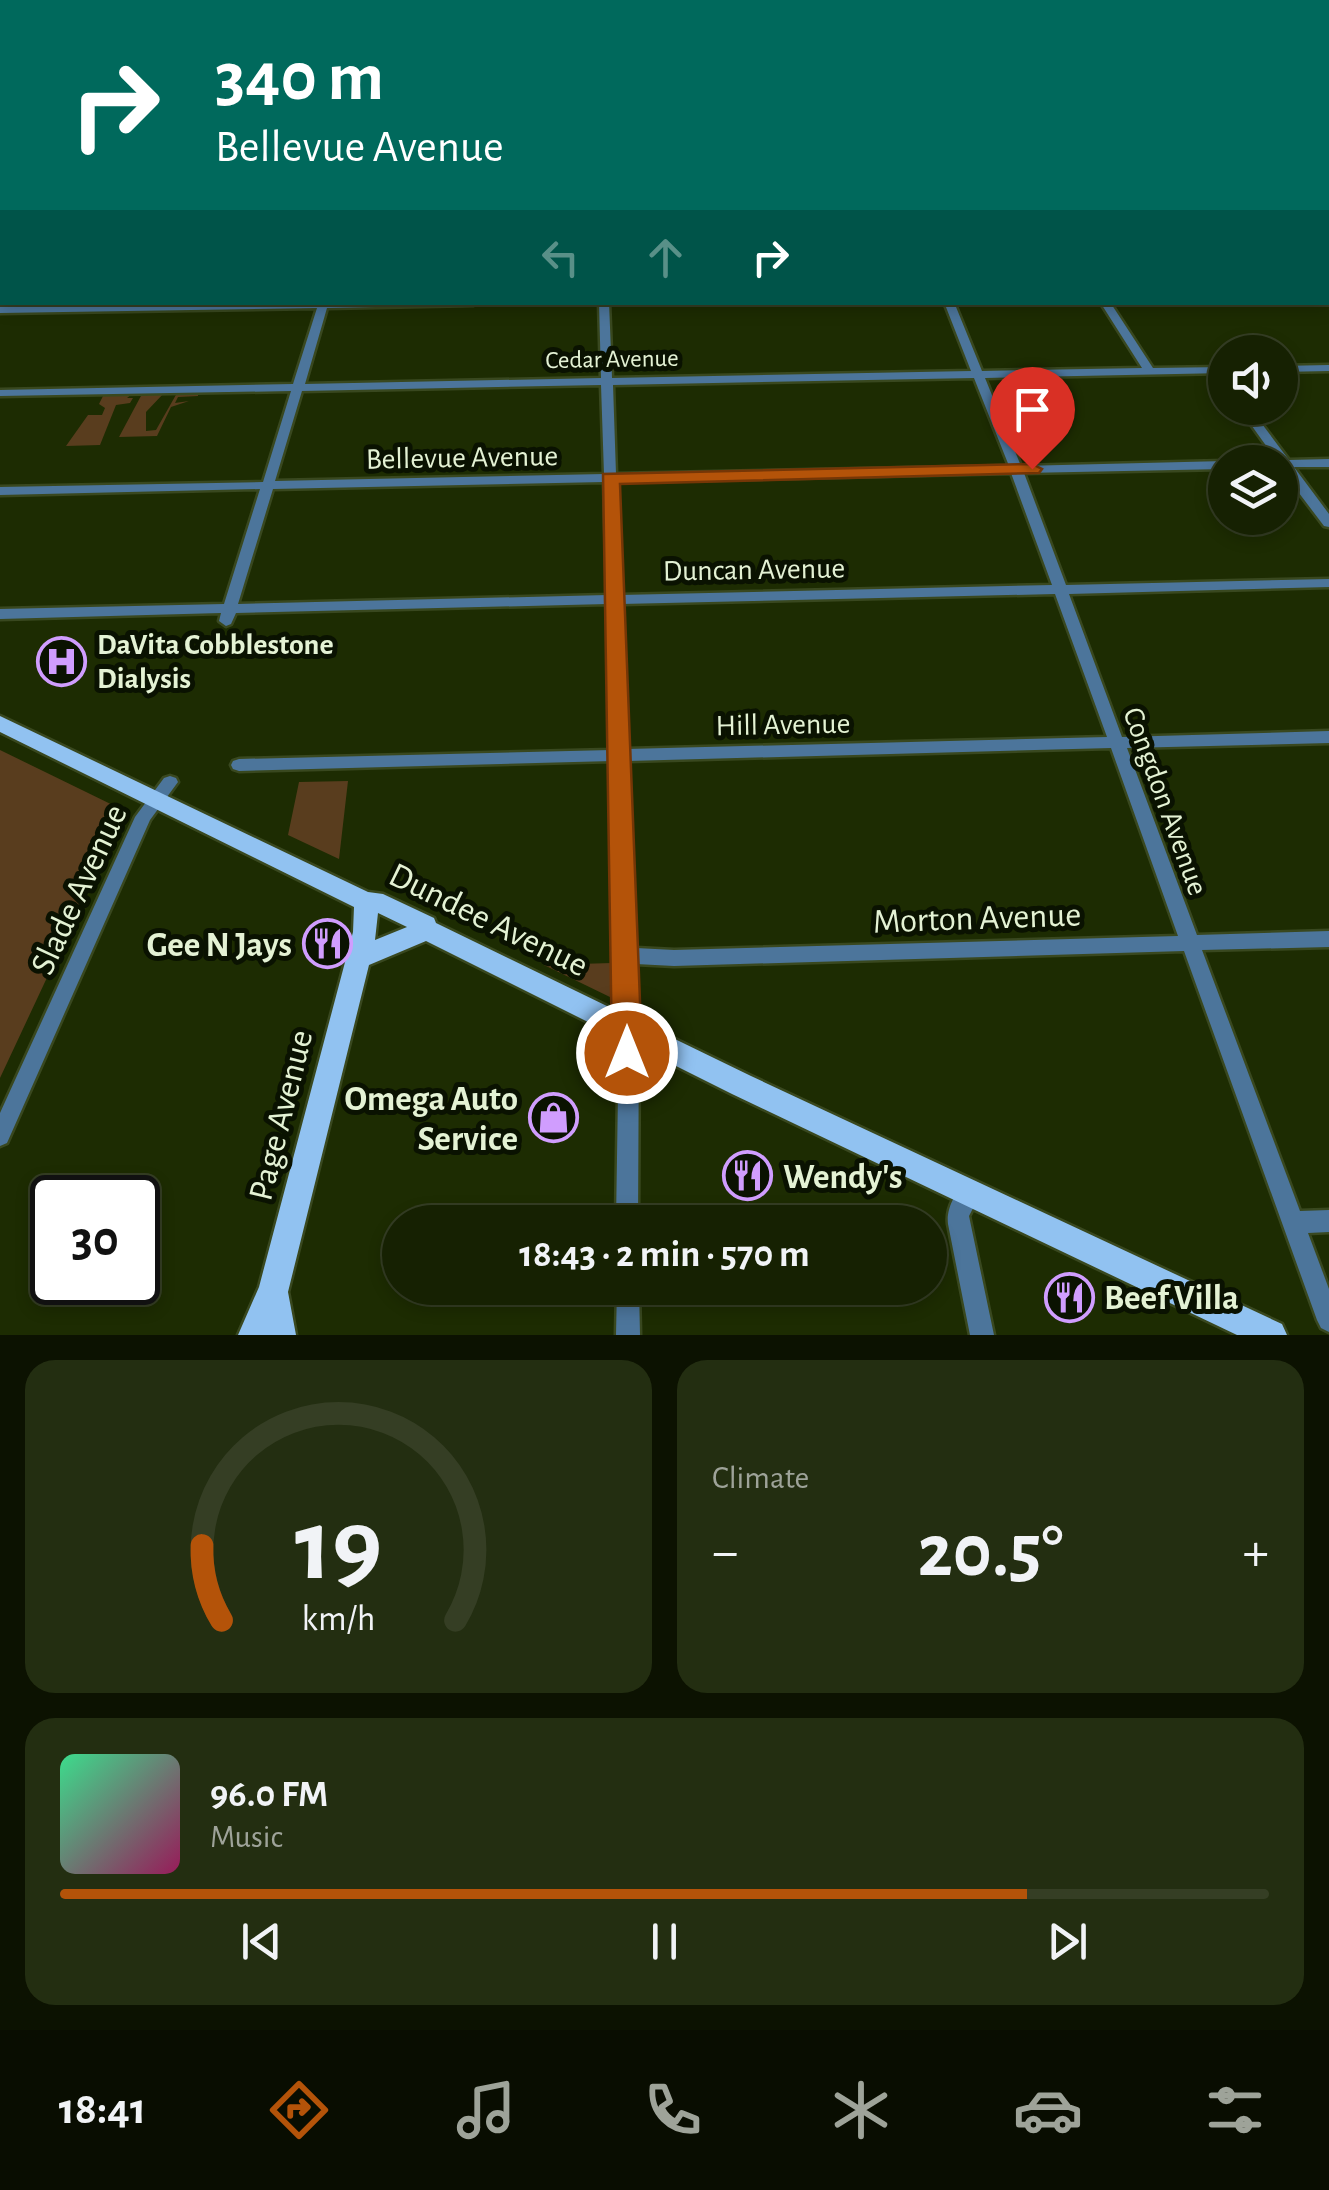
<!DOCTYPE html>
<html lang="en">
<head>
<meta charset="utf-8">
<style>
	body { margin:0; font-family:"Alegreya Sans",sans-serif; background:#232e11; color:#f1f3f6; height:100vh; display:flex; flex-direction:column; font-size:38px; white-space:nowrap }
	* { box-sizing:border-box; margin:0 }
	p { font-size:32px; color:#9ea399 }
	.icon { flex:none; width:55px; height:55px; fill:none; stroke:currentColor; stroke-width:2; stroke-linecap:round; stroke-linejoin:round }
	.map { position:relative; height:1335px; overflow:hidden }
	.details { display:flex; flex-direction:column; gap:25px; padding:25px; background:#0c1201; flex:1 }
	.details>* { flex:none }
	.guide { position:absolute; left:0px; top:0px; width:1330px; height:305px; box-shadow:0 5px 15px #0003,0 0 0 2px #353e24; background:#00695c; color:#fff; overflow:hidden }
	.buttons { position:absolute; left:1208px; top:335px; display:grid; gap:20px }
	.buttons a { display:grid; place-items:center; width:90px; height:90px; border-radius:50%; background:#162102; box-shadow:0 5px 15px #0003,0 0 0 2px #353e24; font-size:50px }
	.speed { position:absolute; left:30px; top:1175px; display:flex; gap:20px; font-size:50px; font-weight:700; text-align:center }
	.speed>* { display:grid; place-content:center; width:130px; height:130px; border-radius:50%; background:#162102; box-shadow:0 5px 15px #0003,0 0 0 2px #353e24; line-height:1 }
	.speed .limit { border:5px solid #111; border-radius:15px; background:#fff; color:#111 }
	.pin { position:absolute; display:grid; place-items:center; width:85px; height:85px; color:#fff; margin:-102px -42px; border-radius:50% 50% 50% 0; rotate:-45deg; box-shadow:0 0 10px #0007 }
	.pin .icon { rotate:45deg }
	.me { position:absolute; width:110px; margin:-55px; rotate:0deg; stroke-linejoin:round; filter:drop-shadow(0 0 8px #0008) }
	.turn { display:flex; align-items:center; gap:35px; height:210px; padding:0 50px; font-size:45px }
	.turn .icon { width:130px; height:130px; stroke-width:2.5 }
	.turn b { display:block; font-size:70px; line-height:85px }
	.lanes { display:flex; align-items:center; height:95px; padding:0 50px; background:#0003; justify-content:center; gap:50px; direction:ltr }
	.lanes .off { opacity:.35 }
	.big { font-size:75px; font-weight:700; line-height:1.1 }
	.details .widget { flex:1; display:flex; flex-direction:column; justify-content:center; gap:15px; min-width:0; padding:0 35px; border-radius:30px; background:#232e11 }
	.details .dial { align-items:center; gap:0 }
	.dial svg { height:260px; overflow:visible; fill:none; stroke:#353e24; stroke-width:7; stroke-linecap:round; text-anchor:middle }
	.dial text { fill:#f1f3f6; stroke:none }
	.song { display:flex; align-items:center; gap:30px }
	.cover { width:120px; height:120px; border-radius:15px; background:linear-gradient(135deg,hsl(150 70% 55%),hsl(330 70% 35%)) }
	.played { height:10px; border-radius:5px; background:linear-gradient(90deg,#b45309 80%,#353e24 80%) }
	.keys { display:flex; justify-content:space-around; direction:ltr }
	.heat { display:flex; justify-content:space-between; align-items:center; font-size:55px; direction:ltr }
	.details .tiles { flex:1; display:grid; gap:25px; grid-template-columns:1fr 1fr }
	.widget:last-child { grid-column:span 2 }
	.trip { position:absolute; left:382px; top:1205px; width:565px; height:100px; border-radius:50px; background:#162102; box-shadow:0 5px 15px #0003,0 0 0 2px #353e24; font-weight:700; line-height:100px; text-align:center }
	.tab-bar { display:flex; height:160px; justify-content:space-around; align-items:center; background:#090d01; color:#9ea399 }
	.tab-bar .icon { width:70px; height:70px }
	.tab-bar .on { color:#b45309 }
	.tab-bar b { font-size:45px; color:#f1f3f6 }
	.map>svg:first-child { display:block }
	.green { fill:#593d1e }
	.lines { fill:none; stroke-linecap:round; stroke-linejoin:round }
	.minor-casing { stroke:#39481f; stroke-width:5 }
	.major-casing { stroke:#39481f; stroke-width:5 }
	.minor { fill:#4c759b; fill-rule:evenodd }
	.major { fill:#91c2f1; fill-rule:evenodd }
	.route { fill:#b45309; stroke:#753606; stroke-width:2.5 }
	.labels { text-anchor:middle; stroke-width:10; stroke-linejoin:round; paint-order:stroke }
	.far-street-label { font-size:25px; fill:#e4f2d4; stroke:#0a1201 }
	.street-label { font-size:30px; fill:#e4f2d4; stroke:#0a1201 }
	.poi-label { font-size:30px; font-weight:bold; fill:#e4f2d4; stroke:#0a1201; text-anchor:start }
	.near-street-label { font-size:35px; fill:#e4f2d4; stroke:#0a1201 }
	.near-poi-label { font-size:35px; font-weight:bold; fill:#e4f2d4; stroke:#0a1201; text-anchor:end }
</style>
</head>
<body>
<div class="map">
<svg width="1329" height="1335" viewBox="0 0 1329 1335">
	<rect width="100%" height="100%" fill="#1d2c02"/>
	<path class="green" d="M133 393 127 398H133L130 403 116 405 100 445 66 446 88 415H102L105 408 99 404 104 394Z
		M164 393 146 412V431L156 430 177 393H198V396L178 397 175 403 189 401 171 407 157 436 119 437 142 394Z
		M0 750 125 811 0 1078Z
		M348 781 339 859 288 835 299 782Z
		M612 963V998L544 965Z"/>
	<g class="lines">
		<defs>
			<path id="minor" d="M416 0H422L421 2H415Z
				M591 0H597V2H591Z
				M733 0H739L740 2H734Z
				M831 0H837V2H831Z
				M1150 0H1157L1159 2H1152Z
				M1326 2H1329V6H1328Z
				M0 29H2V33H0Z
				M0 54H2V60H0Z
				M0 69H2V74H0Z
				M1328 91H1329V96H1328Z
				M0 114H2V119H0Z
				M0 172 2 173V177L0 178Z
				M0 240H2V246H0Z
				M2 271V279L0 280V272Z
				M1328 286H1329V292H1328Z
				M259 302H478L473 305 327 308 305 384 601 378 599 302H609L612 378 971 371 944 302H954L982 371 1142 368 1100 302H1110L1153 368 1225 367V373L985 378 1021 466 1225 461 1229 462H1225V469L1024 473 1066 585 1329 579V587L1069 594 1122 737 1329 731V743L1127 748 1197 935 1329 931V947L1202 950 1300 1211 1329 1210V1232L1308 1233 1329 1289V1332L1321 1328 1317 1320 1184 951 674 966 636 964 639 1029 638 1222H616L619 1029 612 761 239 771 233 769 231 765 233 761 239 759 611 750 607 604 236 613 231 624 226 626 219 621 221 613 0 619V609L224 604 260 489 0 495V487L263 482 291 391 0 396V390L293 384 317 308 0 313V307ZM974 378 1009 466 616 474 613 385ZM601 385 604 474 275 481 302 391ZM1011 473 1052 585 621 595 616 482ZM604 482 607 595 238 604 273 489ZM1055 594 1107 737 627 749 621 604ZM1111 748 1178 936 674 950 636 948 628 761Z
				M1329 365V371L1280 372V366Z
				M1239 408H1250L1289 460 1329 459V467H1294L1329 514V527L1324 526 1280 468V462H1275L1277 461Z
				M170 776 176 778 178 782 150 820 7 1143 0 1146V1113L135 817 164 778Z
				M970 1182 978 1185 981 1193 969 1216 994 1335H970L948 1224C946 1209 956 1188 970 1182Z
				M617 1288H639L640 1335H616Z"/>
			<path id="major" d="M0 716 368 892 383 894 434 918 436 923 751 1076 1282 1324 1287 1335H1237L732 1094 426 941 369 965 288 1292 296 1335H238L259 1287 353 932 354 907 0 732ZM378 913 407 927 375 940Z"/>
		</defs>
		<use href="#minor" class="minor-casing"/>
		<use href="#major" class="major-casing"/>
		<use href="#minor" class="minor"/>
		<use href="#major" class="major"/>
	</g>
	<path class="route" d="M1032 464 1042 469 1039 473 620 484 642 1053 638 1062 627 1066 617 1062 612 1053 603 474Z"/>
	<defs>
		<symbol id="hospital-ring" viewBox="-11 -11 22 22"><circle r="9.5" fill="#0a1201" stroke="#d09dfe" stroke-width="1.5"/><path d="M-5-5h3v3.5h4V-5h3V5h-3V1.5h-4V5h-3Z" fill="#d09dfe"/></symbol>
		<symbol id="restaurant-ring" viewBox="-11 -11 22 22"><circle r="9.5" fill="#0a1201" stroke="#d09dfe" stroke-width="1.5"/><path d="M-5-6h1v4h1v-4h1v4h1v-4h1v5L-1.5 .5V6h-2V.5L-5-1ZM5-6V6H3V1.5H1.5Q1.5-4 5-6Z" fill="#d09dfe"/></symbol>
		<symbol id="shop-ring" viewBox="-11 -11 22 22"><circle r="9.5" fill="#0a1201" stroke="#d09dfe" stroke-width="1.5"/><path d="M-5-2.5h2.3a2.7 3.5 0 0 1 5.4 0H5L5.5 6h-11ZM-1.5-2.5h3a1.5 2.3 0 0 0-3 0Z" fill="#d09dfe"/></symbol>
	</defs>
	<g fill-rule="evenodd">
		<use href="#hospital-ring" x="34" y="634" width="55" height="55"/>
		<use href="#restaurant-ring" x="300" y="916" width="55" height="55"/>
		<use href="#shop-ring" x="526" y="1090" width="55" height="55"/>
		<use href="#restaurant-ring" x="720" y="1148" width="55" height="55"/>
		<use href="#restaurant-ring" x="1042" y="1270" width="55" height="55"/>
	</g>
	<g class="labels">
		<g class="far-street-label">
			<text transform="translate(612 358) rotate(-1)" y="9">Cedar Avenue</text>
		</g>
		<g class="street-label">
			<text transform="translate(462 457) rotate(-1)" y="10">Bellevue Avenue</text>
			<text transform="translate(754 569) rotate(-1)" y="10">Duncan Avenue</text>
			<text transform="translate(783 724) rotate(-1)" y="10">Hill Avenue</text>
			<text transform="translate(1166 801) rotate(70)" y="10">Congdon Avenue</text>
		</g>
		<g class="poi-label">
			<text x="97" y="654">DaVita Cobblestone<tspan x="97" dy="34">Dialysis</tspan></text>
		</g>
		<g class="near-street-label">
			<text transform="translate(78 889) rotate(-65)" y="12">Slade Avenue</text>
			<text transform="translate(977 917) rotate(-2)" y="12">Morton Avenue</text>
			<text transform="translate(489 919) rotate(26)" y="12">Dundee Avenue</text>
			<text transform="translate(280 1115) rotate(-76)" y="12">Page Avenue</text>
		</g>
		<g class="near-poi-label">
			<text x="292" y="956">Gee N Jays</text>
			<text x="518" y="1110">Omega Auto<tspan x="518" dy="40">Service</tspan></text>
			<text x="783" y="1188" text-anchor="start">Wendy's</text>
			<text x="1104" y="1309" text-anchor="start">Beef Villa</text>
		</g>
	</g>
</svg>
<div class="buttons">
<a><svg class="icon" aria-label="sound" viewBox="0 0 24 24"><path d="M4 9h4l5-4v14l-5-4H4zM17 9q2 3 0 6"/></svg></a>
<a><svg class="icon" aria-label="layers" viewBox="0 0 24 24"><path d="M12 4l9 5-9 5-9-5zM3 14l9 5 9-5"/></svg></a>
</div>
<div class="speed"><div class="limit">30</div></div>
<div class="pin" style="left:1032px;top:469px;background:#d93025"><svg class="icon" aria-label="arrive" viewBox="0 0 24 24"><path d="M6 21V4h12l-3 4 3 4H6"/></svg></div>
<svg class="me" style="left:627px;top:1053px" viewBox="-20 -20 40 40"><circle r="17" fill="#b45309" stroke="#fff" stroke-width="3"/><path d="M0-11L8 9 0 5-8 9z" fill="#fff"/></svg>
<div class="trip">18:43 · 2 min · 570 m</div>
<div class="guide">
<div class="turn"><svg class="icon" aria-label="right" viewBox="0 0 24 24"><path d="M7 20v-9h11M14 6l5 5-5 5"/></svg><div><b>340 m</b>Bellevue Avenue</div></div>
<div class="lanes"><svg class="icon off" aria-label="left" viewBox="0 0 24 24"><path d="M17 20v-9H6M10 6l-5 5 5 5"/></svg><svg class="icon off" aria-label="ahead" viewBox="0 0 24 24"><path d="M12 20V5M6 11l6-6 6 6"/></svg><svg class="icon" aria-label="right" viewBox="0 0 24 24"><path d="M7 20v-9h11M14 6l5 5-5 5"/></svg></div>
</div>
</div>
<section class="details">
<div class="tiles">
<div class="widget dial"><svg viewBox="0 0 100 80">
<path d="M14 69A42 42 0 1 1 86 69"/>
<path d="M14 69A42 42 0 0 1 8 46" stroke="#b45309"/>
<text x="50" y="56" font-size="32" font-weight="700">19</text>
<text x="50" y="72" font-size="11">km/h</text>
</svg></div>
<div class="widget"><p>Climate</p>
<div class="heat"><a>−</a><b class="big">20.5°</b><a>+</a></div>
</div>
<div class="widget">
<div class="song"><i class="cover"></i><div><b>96.0 FM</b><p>Music</p></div></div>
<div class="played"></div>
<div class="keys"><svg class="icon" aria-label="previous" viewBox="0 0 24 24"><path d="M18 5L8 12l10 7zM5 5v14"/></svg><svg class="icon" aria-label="pause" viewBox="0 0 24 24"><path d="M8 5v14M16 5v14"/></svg><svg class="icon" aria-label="next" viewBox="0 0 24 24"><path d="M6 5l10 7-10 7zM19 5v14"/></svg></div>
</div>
</div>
</section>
<nav class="tab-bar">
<b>18:41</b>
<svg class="icon on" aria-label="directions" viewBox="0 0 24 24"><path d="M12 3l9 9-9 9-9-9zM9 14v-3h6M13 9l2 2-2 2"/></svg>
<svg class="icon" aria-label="music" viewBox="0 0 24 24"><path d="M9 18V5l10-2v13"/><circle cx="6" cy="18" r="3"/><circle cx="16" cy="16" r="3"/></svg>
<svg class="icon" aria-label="phone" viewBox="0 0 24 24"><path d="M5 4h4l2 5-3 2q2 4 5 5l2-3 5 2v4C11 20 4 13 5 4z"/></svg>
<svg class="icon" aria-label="climate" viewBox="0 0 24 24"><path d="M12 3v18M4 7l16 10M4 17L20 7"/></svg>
<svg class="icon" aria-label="car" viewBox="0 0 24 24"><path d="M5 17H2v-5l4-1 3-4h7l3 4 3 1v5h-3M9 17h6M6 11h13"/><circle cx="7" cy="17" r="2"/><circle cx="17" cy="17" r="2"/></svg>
<svg class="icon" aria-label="filters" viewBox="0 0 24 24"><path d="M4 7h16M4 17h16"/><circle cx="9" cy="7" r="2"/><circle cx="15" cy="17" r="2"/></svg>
</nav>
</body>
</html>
